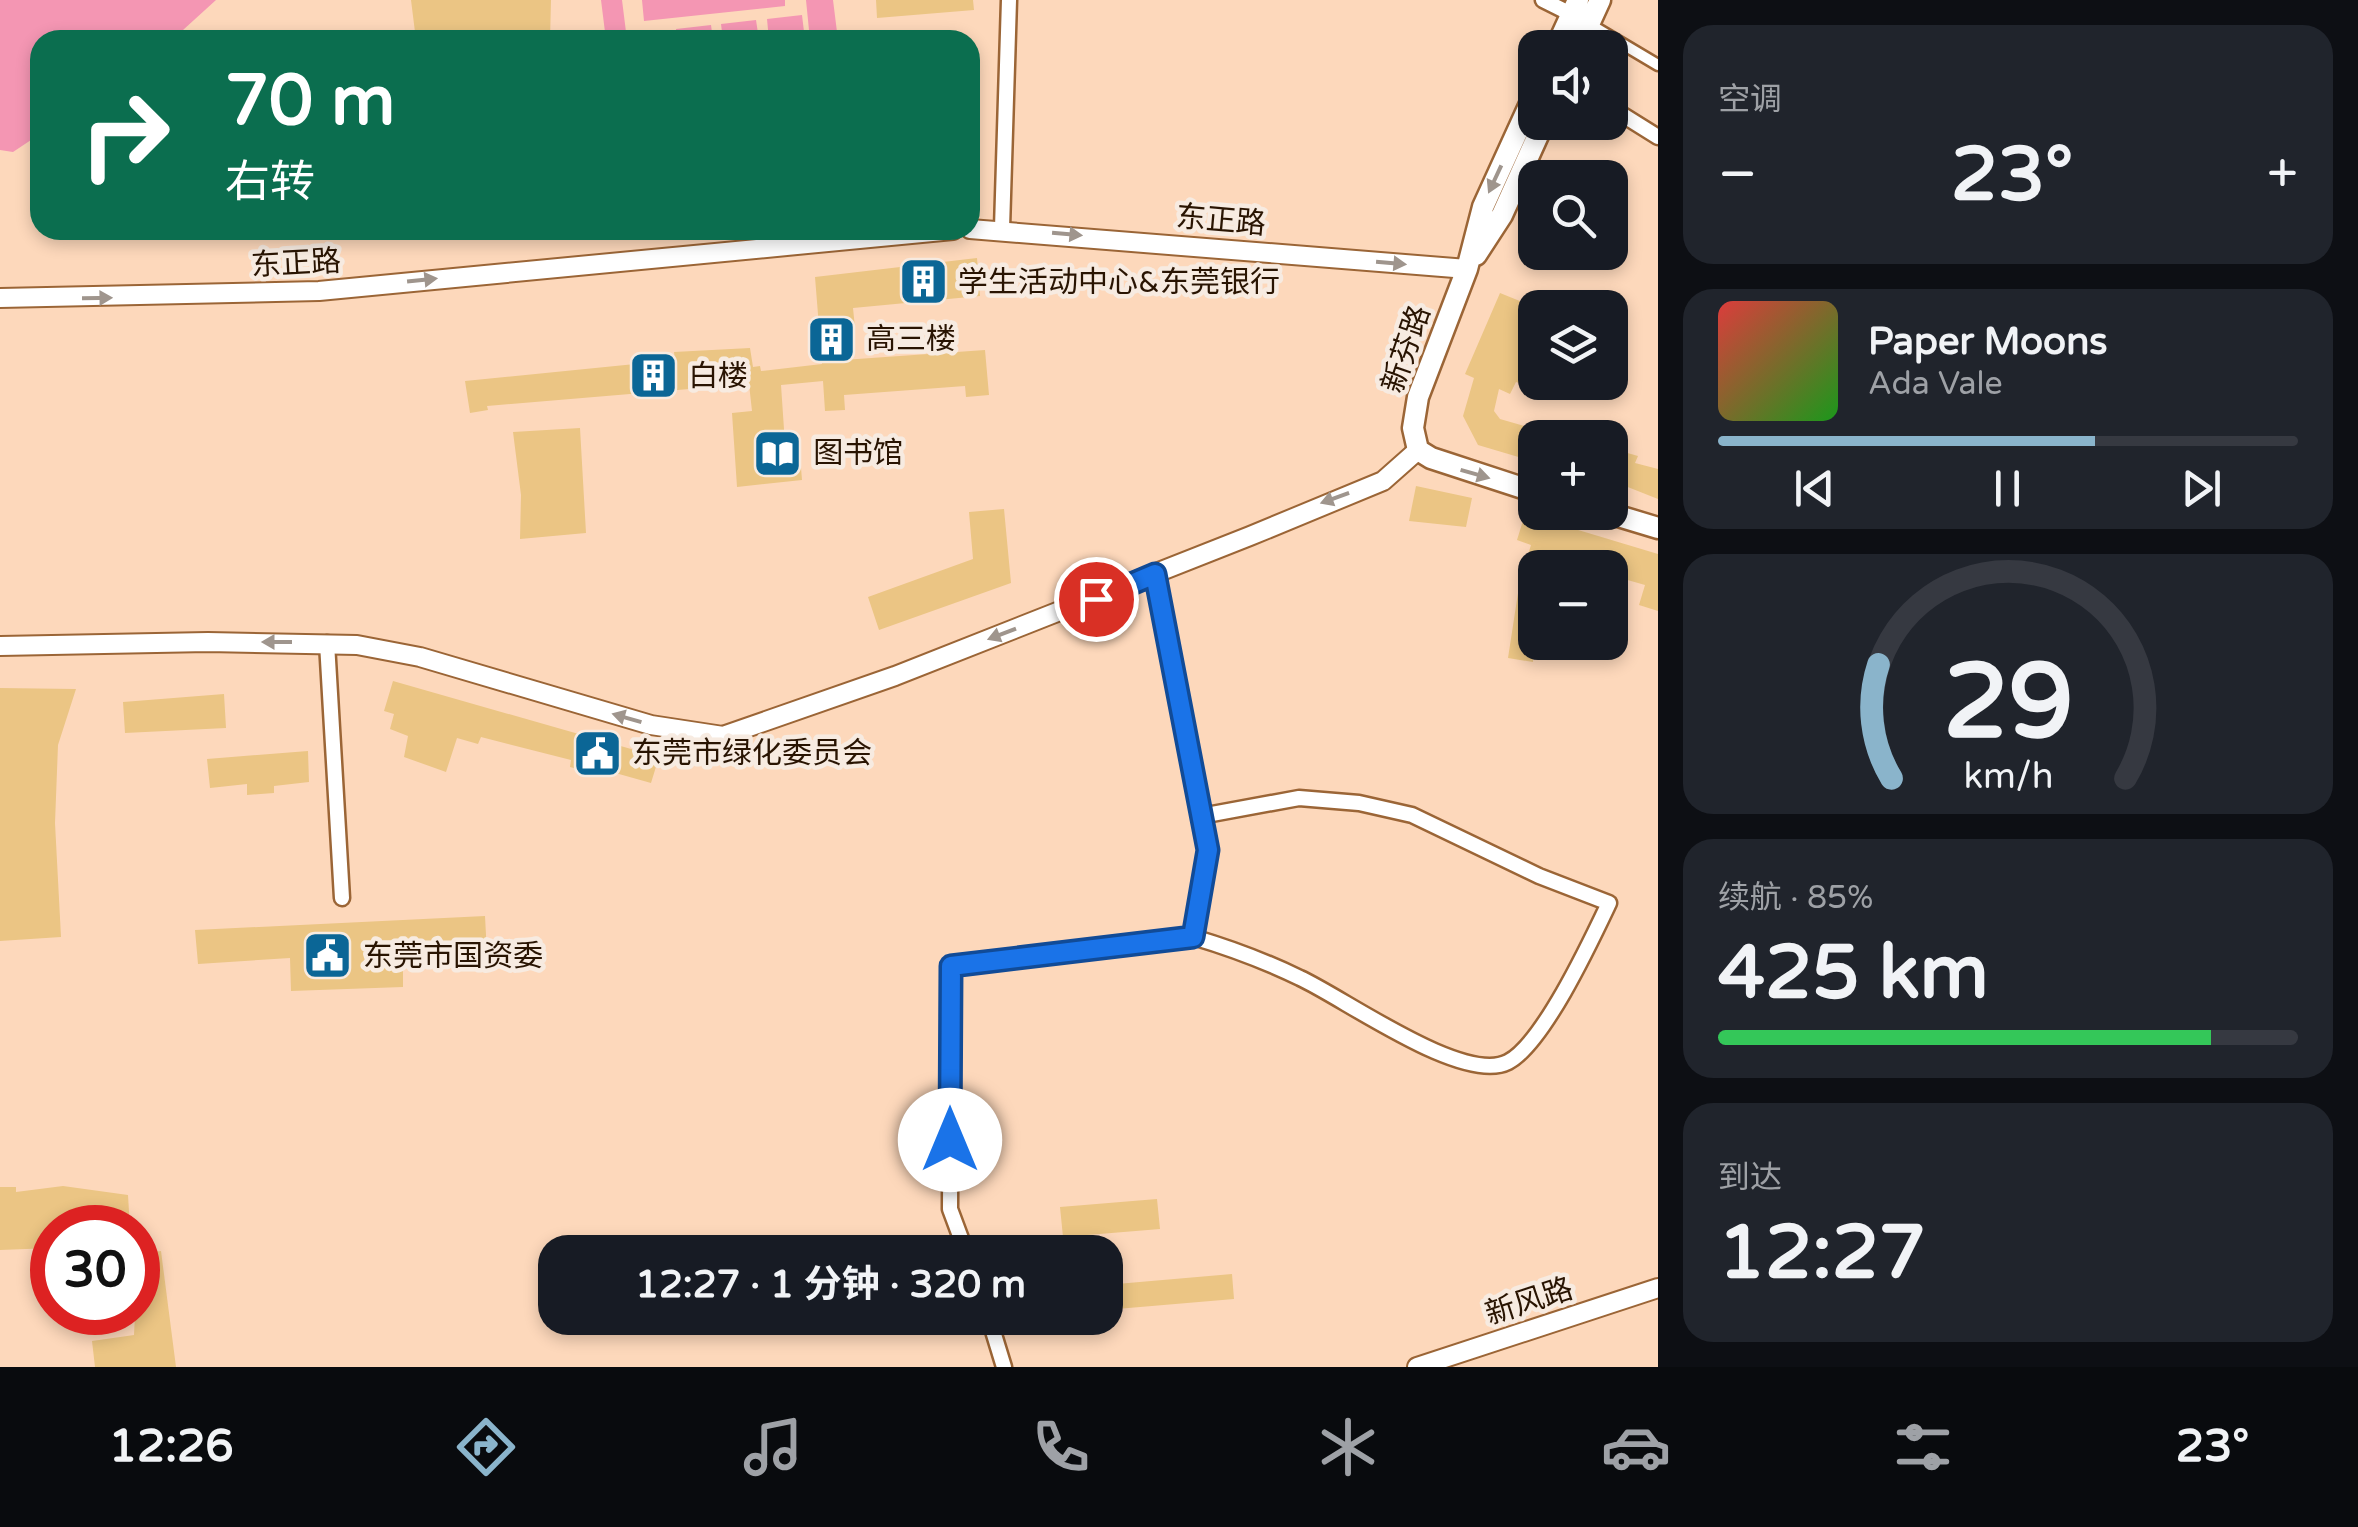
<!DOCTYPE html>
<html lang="zh">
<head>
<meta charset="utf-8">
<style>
	body { margin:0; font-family:"Varela Round","Noto Sans SC",sans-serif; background:#20242c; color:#f1f3f6; height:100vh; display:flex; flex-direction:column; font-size:38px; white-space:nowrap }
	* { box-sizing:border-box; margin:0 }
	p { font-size:32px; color:#9ea1a6 }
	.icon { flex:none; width:55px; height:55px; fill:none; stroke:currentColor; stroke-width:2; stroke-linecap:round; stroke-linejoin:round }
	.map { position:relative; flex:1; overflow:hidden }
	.drawer { display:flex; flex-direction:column; gap:25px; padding:25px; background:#0d0f14; width:700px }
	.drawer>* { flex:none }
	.hud { position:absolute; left:30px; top:30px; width:950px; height:210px; border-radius:30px; box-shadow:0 5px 15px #0003; background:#0b6e4f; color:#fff; overflow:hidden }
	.tools { position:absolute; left:1518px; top:30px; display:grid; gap:20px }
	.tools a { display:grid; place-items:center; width:110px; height:110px; border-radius:20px; background:#171b24; box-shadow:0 5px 15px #0003; font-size:50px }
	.speed { position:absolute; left:30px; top:1205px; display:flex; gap:20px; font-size:50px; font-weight:700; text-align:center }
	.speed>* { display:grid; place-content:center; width:130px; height:130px; border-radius:50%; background:#171b24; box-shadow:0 5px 15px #0003; line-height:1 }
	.speed .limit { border:15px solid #d22; background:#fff; color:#111 }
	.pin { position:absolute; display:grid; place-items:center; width:85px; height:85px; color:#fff; margin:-42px; border:5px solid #fff; border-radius:50%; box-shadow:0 2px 10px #0007 }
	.me { position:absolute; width:110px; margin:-55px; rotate:0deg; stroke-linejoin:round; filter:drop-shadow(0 0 8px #0008) }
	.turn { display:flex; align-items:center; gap:35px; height:210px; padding:0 30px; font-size:45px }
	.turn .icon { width:130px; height:130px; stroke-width:2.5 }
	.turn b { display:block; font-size:70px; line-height:85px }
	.big { font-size:75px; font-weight:700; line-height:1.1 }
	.drawer .widget { flex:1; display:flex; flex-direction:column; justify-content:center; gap:15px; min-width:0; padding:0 35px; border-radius:30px; background:#20242c }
	.drawer .dial { align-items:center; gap:0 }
	.dial svg { height:260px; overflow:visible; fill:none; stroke:#363941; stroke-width:7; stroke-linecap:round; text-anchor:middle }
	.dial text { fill:#f1f3f6; stroke:none }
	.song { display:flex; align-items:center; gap:30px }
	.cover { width:120px; height:120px; border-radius:15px; background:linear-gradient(135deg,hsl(0 70% 55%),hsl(120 70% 35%)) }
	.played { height:10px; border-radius:5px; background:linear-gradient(90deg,#8ab4cb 65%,#363941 65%) }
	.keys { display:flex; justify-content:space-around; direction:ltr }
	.heat { display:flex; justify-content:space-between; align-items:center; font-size:55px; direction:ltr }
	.charge { height:15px; border-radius:8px; background:linear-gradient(90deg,#34c759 85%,#363941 0) }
	.trip { position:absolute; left:538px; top:1235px; width:585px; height:100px; border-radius:30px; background:#171b24; box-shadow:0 5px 15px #0003; font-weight:700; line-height:100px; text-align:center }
	.dock { display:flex; height:160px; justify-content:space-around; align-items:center; background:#090b0e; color:#9ea1a6 }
	.dock .icon { width:70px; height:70px }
	.dock .on { color:#8ab4cb }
	.dock b { font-size:45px; color:#f1f3f6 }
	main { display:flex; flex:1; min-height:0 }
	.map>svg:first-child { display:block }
	.green { fill:#f496b3 }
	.building { fill:#ebc584 }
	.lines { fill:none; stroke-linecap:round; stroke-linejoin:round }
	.pedestrian-casing { stroke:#9b6536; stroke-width:15 }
	.minor-casing { stroke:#9b6536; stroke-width:19 }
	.tertiary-casing { stroke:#9b6536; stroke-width:22 }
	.secondary-casing { stroke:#9b6536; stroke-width:25 }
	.pedestrian { stroke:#fff; stroke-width:10 }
	.minor { stroke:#fff; stroke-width:14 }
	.tertiary { stroke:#fff; stroke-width:18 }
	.secondary { stroke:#fff; stroke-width:20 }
	.oneway { fill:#9f958d }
	.route-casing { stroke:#114b97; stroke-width:25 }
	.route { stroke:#1a73e8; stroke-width:18 }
	.labels { text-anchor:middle; stroke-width:9; stroke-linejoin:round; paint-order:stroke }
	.street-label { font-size:30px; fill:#291402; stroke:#f7ebe1 }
	.poi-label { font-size:30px; fill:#291402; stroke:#f7ebe1; text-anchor:start }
</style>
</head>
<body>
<main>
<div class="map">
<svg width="1658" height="1367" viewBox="0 0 1658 1367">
	<rect width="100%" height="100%" fill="#fdd8bb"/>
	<path class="green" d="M0 0H216L172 40H40V134L13 152 0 150Z
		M601 0H622L627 40H606Z
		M642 0H785V6L644 21Z
		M806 0H833L838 40H810Z
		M802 15 805 40H769L767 19Z
		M756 20 759 40H723L721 24Z
		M711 25 713 40H677L676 29Z"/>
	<path class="building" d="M411 0H551L550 40H416Z
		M876 0H973L974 10 877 18Z
		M977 258 980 296 853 308 855 328 841 329 843 360 985 350 989 395 966 397 965 386 844 395 845 410 825 411 823 381 781 385 785 444 799 443 802 480 737 487 732 413 752 411 749 384 487 406 488 410 470 413 465 381 675 360 674 352 750 348 753 367 760 366 761 371 822 364 815 277Z
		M1500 293 1535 307V375L1530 387 1516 382 1510 394 1499 389 1494 411 1500 419 1535 429V462L1478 445 1463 416 1474 378 1465 374Z
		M1559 382H1601L1594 399Z
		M580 428 586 533 520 539 521 495 513 432Z
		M1610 448 1638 456 1635 463 1658 469V499L1610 480Z
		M1416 486 1472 498 1466 527 1409 521Z
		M1004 509 1011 583 879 630 868 597 973 559 969 512Z
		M1525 514 1658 554V611L1639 605 1645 585 1610 575V568H1535L1533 662 1508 658 1520 580 1531 545 1517 540Z
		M393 681 659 757 651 783 594 767 593 773 570 767 571 760 481 737 478 744 457 738 446 772 404 757 408 736 390 729 394 714 384 711Z
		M0 688 76 689 58 745 55 823 61 937 0 941Z
		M224 694 226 728 125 733 123 702Z
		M308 751 309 782 274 786V793L247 795V784L210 788 207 759Z
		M485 916 487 954 403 960V987L291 991 290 958 198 964 195 930Z
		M63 1186 128 1195 130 1228H52V1248L0 1250V1187H16V1192Z
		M1157 1199 1160 1229 1063 1237 1060 1207Z
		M161 1251 176 1367H95L92 1341 134 1335 138 1254Z
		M1232 1274 1234 1299 1105 1310V1285Z"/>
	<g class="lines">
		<defs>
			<path id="pedestrian" d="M1589 24 1658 65"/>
			<path id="minor" d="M1543 0 1571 14
				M1610 107 1658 137
				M1002 228 1009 0
				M327 643 342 898
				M1193 937C1230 948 1265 961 1300 978 1344 998 1463 1085 1508 1062 1543 1044 1591 941 1609 903L1539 876 1412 815 1359 803 1299 798 1201 816
				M966 1252 950 1209 951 966 1193 937 1208 851 1155 573
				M989 1318 1004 1367"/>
			<path id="tertiary" d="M970 229 1467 269
				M0 298 319 291 953 230
				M0 646 208 642 357 645 420 657 651 725 723 736 895 676 1250 536 1383 481 1418 450
				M1417 1367 1658 1288"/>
			<path id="secondary" d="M1556 48 1578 0
				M1578 48 1600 0
				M1535 93 1483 207 1467 269 1418 397 1413 428 1418 450 1431 458 1535 492
				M1476 255 1502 215 1544 122
				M1605 512 1658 528"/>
		</defs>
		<use href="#pedestrian" class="pedestrian-casing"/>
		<use href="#minor" class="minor-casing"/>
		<use href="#tertiary" class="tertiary-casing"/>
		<use href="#secondary" class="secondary-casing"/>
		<use href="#pedestrian" class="pedestrian"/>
		<use href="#minor" class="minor"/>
		<use href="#tertiary" class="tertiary"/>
		<use href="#secondary" class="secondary"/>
	</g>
	<defs><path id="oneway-solid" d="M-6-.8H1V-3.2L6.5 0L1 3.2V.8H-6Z" transform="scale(2.5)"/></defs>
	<g class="oneway">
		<use href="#oneway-solid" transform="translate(1495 179) rotate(115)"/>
		<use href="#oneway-solid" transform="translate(1067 234) rotate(5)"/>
		<use href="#oneway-solid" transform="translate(1391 263) rotate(5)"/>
		<use href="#oneway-solid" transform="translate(422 280) rotate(-6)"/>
		<use href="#oneway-solid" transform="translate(97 298) rotate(-1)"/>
		<use href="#oneway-solid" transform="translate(1475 474) rotate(16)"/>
		<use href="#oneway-solid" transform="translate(1335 498) rotate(160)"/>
		<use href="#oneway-solid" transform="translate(1002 634) rotate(159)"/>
		<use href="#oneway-solid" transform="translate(277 642) rotate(180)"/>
		<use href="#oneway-solid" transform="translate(627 718) rotate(-164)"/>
	</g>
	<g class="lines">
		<defs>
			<path id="route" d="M950 1140 951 966 1193 937 1208 850 1155 574 1096 599"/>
		</defs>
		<use href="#route" class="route-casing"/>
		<use href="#route" class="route"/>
	</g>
	<defs>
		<symbol id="building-square" viewBox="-11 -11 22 22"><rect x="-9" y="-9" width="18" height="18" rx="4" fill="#0b6696" stroke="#f7ebe1"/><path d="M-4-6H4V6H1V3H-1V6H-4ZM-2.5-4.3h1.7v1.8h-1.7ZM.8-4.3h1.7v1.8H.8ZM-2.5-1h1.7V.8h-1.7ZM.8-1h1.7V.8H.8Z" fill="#fff"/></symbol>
		<symbol id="library-square" viewBox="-11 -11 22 22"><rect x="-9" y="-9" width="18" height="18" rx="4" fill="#0b6696" stroke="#f7ebe1"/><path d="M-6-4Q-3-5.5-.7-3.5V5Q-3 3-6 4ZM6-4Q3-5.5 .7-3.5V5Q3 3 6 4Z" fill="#fff"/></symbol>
		<symbol id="civic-square" viewBox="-11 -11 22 22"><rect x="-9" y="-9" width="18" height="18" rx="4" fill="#0b6696" stroke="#f7ebe1"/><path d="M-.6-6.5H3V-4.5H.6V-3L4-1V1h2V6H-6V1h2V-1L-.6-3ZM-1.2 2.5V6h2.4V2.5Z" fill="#fff"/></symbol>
	</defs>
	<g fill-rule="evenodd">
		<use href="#building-square" x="896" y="254" width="55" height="55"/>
		<use href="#building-square" x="804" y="312" width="55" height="55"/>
		<use href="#building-square" x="626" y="348" width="55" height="55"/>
		<use href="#library-square" x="750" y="426" width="55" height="55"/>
		<use href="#civic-square" x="570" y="726" width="55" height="55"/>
		<use href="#civic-square" x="300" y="928" width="55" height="55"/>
	</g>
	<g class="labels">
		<g class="street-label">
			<text transform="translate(1221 220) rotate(5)" y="10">东正路</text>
			<text transform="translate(296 263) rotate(-3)" y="10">东正路</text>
			<text transform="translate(1406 349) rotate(-71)" y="10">新芬路</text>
			<text transform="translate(1529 1301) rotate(-18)" y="10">新风路</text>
		</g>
		<g class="poi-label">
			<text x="958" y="292">学生活动中心&amp;东莞银行</text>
			<text x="866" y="349">高三楼</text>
			<text x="688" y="386">白楼</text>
			<text x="813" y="463">图书馆</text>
			<text x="632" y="763">东莞市绿化委员会</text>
			<text x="363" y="966">东莞市国资委</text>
		</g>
	</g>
</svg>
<div class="tools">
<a><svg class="icon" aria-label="sound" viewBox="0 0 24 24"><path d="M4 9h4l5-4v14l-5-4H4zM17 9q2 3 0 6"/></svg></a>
<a><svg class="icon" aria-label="search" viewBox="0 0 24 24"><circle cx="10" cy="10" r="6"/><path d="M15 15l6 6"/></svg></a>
<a><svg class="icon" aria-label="layers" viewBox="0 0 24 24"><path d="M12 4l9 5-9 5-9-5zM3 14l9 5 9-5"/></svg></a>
<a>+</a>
<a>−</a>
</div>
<div class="speed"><div class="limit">30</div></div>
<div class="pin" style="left:1096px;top:599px;background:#d93025"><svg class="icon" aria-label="arrive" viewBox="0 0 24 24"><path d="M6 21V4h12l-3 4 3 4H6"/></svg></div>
<svg class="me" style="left:950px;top:1140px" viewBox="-20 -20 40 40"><circle r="19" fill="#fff"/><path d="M0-13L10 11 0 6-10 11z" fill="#1a73e8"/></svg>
<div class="trip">12:27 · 1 分钟 · 320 m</div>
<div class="hud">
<div class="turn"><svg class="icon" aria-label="right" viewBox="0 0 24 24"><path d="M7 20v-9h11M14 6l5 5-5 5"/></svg><div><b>70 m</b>右转</div></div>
</div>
</div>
<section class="drawer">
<div class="widget"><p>空调</p>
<div class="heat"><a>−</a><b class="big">23°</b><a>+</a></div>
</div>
<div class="widget">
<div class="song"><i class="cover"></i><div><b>Paper Moons</b><p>Ada Vale</p></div></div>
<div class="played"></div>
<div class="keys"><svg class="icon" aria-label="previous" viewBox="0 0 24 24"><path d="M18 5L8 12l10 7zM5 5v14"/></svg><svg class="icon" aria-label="pause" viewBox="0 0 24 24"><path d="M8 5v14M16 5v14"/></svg><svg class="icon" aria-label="next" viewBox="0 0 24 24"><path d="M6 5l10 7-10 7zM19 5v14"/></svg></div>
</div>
<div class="widget dial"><svg viewBox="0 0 100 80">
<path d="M14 69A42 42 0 1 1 86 69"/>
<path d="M14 69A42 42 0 0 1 10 34" stroke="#8ab4cb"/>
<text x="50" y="56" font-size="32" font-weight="700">29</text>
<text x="50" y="72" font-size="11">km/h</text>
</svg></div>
<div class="widget"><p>续航 · 85%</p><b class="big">425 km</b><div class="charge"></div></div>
<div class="widget"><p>到达</p><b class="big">12:27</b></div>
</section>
</main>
<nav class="dock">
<b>12:26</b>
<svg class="icon on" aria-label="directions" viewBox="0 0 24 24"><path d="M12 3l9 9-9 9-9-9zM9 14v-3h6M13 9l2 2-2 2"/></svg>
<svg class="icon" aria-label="music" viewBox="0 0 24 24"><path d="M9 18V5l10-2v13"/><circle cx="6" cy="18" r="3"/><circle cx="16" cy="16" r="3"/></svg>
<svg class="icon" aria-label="phone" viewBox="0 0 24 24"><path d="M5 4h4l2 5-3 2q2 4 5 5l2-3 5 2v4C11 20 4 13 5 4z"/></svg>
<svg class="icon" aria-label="climate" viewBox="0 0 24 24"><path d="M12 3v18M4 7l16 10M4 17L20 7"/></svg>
<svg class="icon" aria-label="car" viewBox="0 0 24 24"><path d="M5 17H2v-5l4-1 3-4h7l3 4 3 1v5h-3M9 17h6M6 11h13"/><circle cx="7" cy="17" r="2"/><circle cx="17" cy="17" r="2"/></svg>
<svg class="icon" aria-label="filters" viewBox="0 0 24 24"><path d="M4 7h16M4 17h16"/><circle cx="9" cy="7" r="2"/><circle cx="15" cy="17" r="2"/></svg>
<b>23°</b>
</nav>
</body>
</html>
